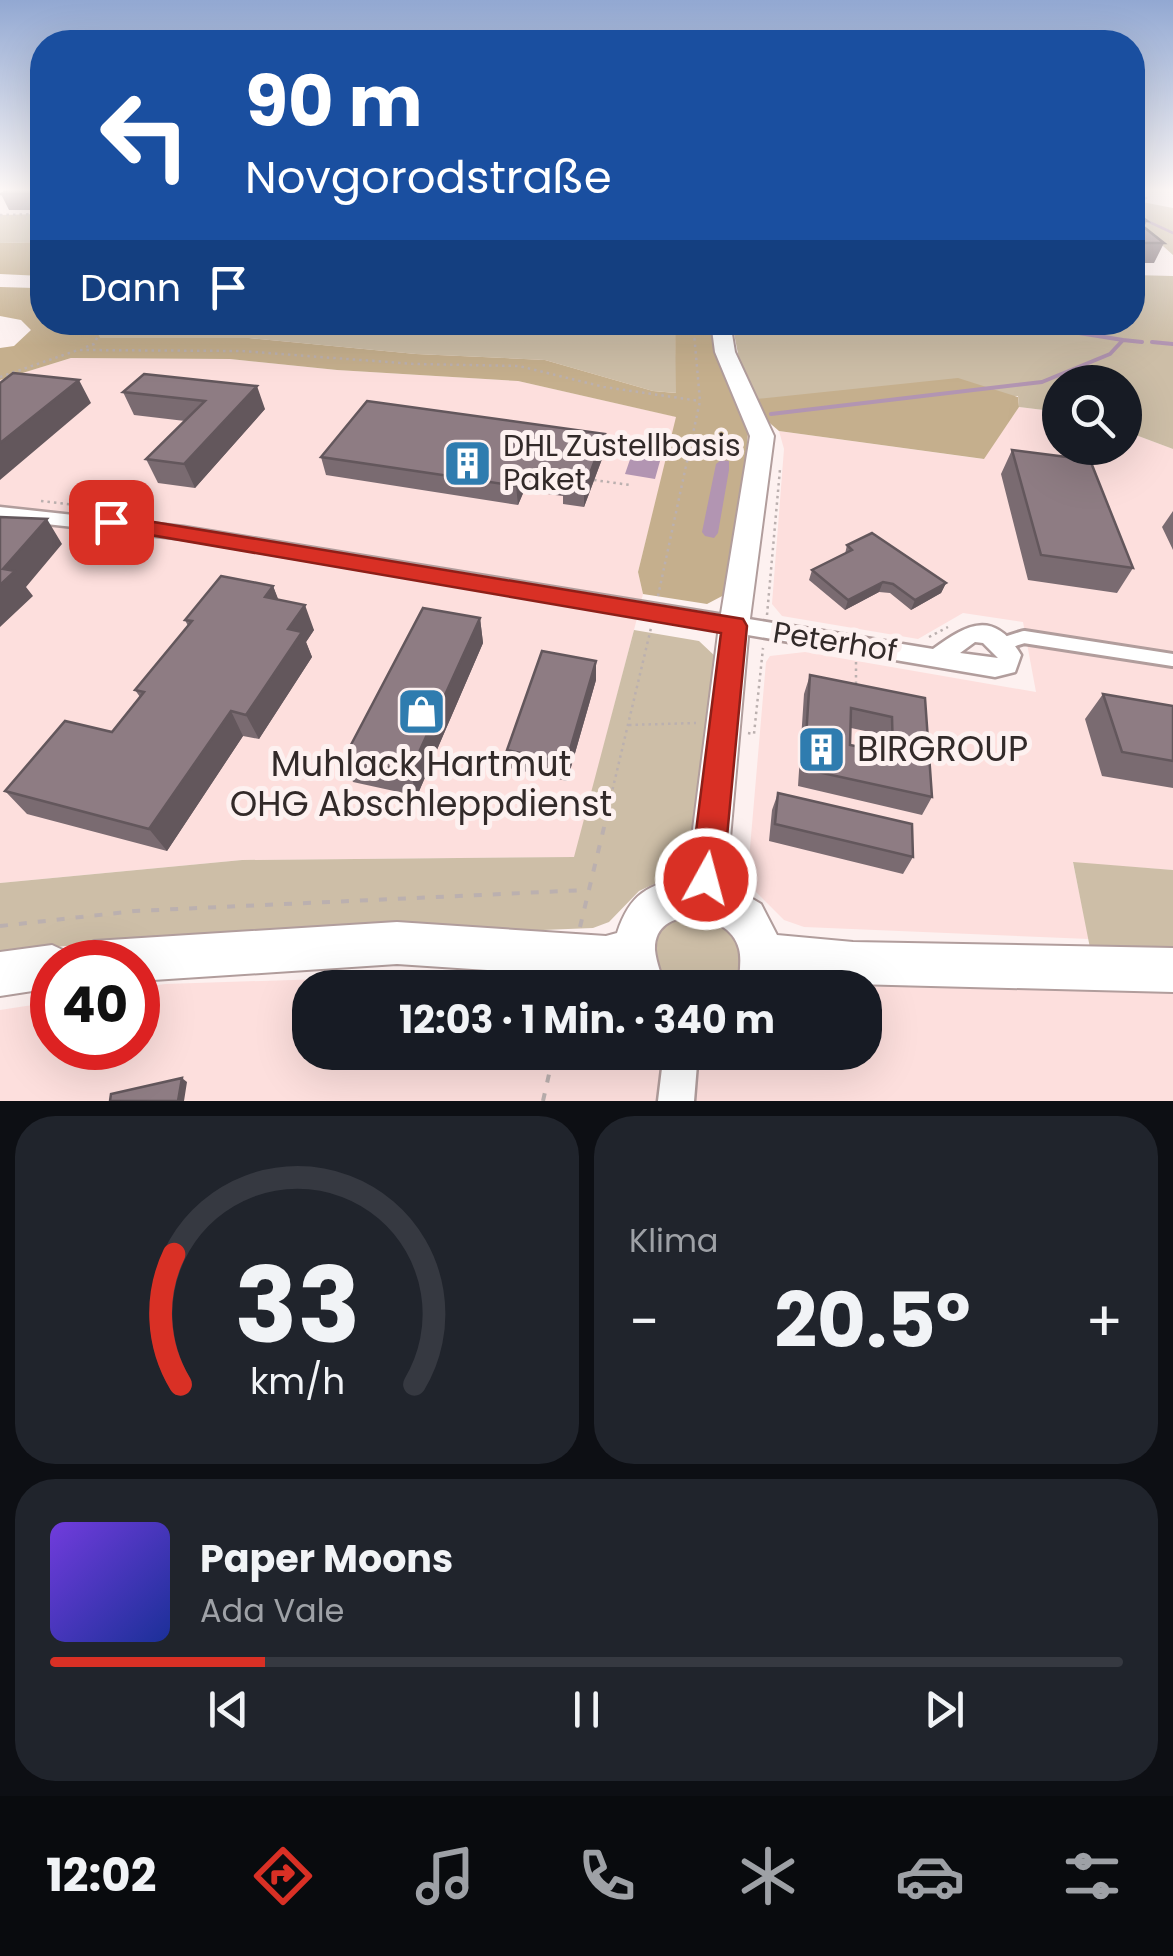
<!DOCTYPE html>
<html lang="de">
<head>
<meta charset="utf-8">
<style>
	body { margin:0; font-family:Poppins,sans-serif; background:#20242c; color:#f1f3f6; height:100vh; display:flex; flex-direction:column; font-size:38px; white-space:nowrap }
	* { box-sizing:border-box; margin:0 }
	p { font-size:32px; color:#9ea1a6 }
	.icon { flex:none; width:55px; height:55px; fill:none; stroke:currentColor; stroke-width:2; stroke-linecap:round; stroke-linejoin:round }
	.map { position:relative; height:1101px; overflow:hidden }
	.panel { display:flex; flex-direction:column; gap:15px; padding:15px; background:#0d0f14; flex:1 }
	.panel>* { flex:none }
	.hud { position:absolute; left:30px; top:30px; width:1115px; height:305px; border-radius:40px; box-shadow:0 10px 40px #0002; background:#1a4fa0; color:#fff; overflow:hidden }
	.tools { position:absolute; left:1042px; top:365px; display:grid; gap:20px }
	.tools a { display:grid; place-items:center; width:100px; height:100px; border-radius:50%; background:#171b24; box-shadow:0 10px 40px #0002; font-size:50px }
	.speed { position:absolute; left:30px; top:940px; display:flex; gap:20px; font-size:50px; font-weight:700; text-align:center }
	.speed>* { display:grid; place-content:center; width:130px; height:130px; border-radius:50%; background:#171b24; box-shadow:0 10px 40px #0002; line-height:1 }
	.speed .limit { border:15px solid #d22; background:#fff; color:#111 }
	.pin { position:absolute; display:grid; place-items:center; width:85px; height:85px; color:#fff; margin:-42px; border-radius:20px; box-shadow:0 5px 15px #0006 }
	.me { position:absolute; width:110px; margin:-55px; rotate:7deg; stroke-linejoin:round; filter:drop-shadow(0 0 8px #0008) }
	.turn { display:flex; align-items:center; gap:35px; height:210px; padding:0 50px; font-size:45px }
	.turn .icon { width:130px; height:130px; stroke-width:2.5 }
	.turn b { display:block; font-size:70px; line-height:85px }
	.then { display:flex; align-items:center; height:95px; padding:0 50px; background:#0003; gap:20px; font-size:38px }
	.big { font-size:75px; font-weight:700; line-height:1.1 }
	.panel .tile { flex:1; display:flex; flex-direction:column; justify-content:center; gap:15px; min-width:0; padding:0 35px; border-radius:40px; background:#20242c }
	.panel .dial { align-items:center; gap:0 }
	.dial svg { height:260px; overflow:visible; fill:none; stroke:#363941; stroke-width:7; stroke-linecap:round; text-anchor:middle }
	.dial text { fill:#f1f3f6; stroke:none }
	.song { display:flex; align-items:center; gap:30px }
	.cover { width:120px; height:120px; border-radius:15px; background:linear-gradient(135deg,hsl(260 70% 55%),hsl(230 70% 35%)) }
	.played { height:10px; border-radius:5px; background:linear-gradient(90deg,#d93025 20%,#363941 20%) }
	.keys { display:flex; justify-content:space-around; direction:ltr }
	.heat { display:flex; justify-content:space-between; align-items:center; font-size:55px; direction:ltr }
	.panel .tiles { flex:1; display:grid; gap:15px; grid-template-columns:1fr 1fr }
	.tile:last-child { grid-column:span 2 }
	.trip { position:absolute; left:292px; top:970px; width:590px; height:100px; border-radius:40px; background:#171b24; box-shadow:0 10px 40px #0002; font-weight:700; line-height:100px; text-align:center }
	.tabs { display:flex; height:160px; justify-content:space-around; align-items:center; background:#090b0e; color:#9ea1a6 }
	.tabs .icon { width:70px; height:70px }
	.tabs .on { color:#d93025 }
	.tabs b { font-size:45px; color:#f1f3f6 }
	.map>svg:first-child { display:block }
	.built { fill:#fddfdd }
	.green { fill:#cdbea7 }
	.forest { fill:#c5af8d }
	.water { fill:#b295b2 }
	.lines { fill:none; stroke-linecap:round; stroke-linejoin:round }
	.stream-far1 { stroke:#b295b2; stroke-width:2.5 }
	.stream { stroke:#b295b2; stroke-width:4 }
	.lane-casing { stroke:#b19d9c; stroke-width:18 }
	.street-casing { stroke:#b19d9c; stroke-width:5 }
	.secondary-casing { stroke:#b19d9c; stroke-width:4 }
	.path-far1 { stroke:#bbb0af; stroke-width:2.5; stroke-dasharray:2.5 4; stroke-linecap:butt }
	.path { stroke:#bbb0af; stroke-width:4; stroke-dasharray:8 11; stroke-linecap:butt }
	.lane { stroke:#fff; stroke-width:12 }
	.street { fill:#fff; fill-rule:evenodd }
	.secondary { fill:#fff; fill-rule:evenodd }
	.wall { fill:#7a6b71; fill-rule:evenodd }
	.shaded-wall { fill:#63575c }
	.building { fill:#8e7c83; stroke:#63575c; stroke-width:2.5; fill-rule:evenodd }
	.route { fill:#d93025; stroke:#8d1f18; stroke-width:2.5 }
	.labels { text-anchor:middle; stroke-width:10; stroke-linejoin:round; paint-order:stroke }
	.poi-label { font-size:30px; fill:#322a29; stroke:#fdf1f0; text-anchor:start }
	.street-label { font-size:30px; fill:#322a29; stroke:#fdf1f0 }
	.near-poi-label { font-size:35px; fill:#322a29; stroke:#fdf1f0; text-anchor:start }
</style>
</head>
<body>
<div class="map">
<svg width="1173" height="1101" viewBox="0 0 1173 1101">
	<rect width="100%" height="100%" fill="#fdf1f0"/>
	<path class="built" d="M71 358 230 359 337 370 518 381 677 417 638 572 643 594 634 630 575 857 242 860 0 883V380Z
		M1019 407 1060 412V448H1125V431L1173 449V870L1073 863 1089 939 804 927 784 920 747 883 766 662 770 656 805 652 1036 692 1023 622 963 613 918 639 782 616 772 604 784 449 779 431 983 459Z
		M539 972 582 977 611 987 310 988V1052H865V988L807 987 810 986 1108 989 1173 991V1101H0V1010L52 1002V1048H138V988L165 984Z"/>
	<path class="green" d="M1132 200 1173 208V255L1133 219Z
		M42 214V242L0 243V215Z
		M1133 275 1173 276V449L1125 431V382H1060V412L1019 407 1018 396 756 399 740 364 732 323 1132 322Z
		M93 323H675L677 393 653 391 545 360 416 354 249 338H99Z
		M634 630 699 641 717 658 691 854 678 873 639 891 609 922 593 928 543 930 222 932 0 952V883L242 860 574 857Z
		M1073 862 1173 870V950L1090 948Z
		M686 909 728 926 744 956 740 987H656L650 933Z"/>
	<path class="forest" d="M42 242V276L0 274V243Z
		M42 283V322L93 323 100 338H249L416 354 545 360 653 391 676 393 675 323H713L722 369 748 433 740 533 726 594 707 604 643 594 638 572 676 417 518 381 337 370 230 359 71 358 0 380V348L14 346 31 330 21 320 0 316V287L35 288Z
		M958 378 1018 397 1019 407 984 459 779 431 765 419 756 399Z"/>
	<path class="water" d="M637 439 665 443 655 479 625 474Z
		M721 460 729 461V470L718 533 714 538 705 536 702 532 716 464Z"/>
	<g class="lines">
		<path class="stream-far1" d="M1132 203 1146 198
			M1132 214 1173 233"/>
		<path class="stream" d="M1016 323 1123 340
			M1152 342 1173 344
			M771 414 1042 382 1110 354 1123 340 1142 342"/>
		<defs>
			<path id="lane" d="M1002 644 1024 637 1173 660"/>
			<path id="street" d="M0 507 184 527 933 649C967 624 994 609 1021 655L1015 672 995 677 184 539 0 519ZM975 642 983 643 998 658 960 653Z
				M664 1052H698L694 1101H658Z"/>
			<path id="secondary" d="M711 322H730L735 352 774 436 749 626 726 883 761 904 777 935 853 942 1173 948V992L853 984 782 978V988H738C739 976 742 960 739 949 730 910 653 903 655 950 656 962 662 976 665 988H621L618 975 606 978 397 964 138 981V962H73L79 947 94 941 397 922 606 936 617 933C630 893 648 885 687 876L719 626 750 436 715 352Z
				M52 945 67 952 72 962H52V988L0 996V952Z"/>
		</defs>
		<use href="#lane" class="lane-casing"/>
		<use href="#street" class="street-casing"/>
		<use href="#secondary" class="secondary-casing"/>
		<path class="path-far1" d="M0 215 42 214
			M86 347 94 344 99 334 92 322
			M80 350 241 351 414 364 519 366 604 387 700 401
			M0 377 78 350
			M594 480 630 485
			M41 501 148 513
			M658 596 700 401 693 322
			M767 615 780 469
			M929 637 948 627
			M856 662V684
			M629 725 696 723
			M748 733 754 734 763 648
			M605 821 651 628"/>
		<path class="path" d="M0 926 135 911 587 890
			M580 927 606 819
			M543 1101 554 1052"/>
		<use href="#lane" class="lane"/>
		<use href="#street" class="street"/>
		<use href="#secondary" class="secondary"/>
	</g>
	<path class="wall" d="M42 190V210H9L1 194Z
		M1132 209 1147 221 1144 227 1164 243 1154 263H1132Z
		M144 374 265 409 195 488 158 483 146 459 185 421 134 415 123 392Z
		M605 434V451L584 507 563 504V496L524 491 518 505 326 475 321 457Z
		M1012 450 1133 568 1117 593 1028 580 1001 474Z
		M1173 511V550L1162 527Z
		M847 545 946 583 941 593 911 610 890 593 879 592 845 610 809 580 812 570 845 554Z
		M273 586 278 600 314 630 306 642 312 657 259 739 243 736 167 851 27 814 5 791 112 732 140 697 135 690 188 626 185 620Z
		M480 618 483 643 417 796 353 782 344 758Z
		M596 661V680L567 781 509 768 507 750Z
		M810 675 925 698 932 797 922 815 798 786 804 694ZM851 728 884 735V752L850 745Z
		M1103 694 1173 706V788L1102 776 1085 719Z
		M778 793 913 857 903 874 769 841 772 810Z"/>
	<path class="shaded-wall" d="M79 380 91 403 0 480V443Z
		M257 386 265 409 195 488 184 464Z
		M605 434V451L584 507V489Z
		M523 472 524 491 518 505 516 486Z
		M47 519 62 544 26 587 33 596 0 627V585L3 569Z
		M883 582 879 592 845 610 848 600Z
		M946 583 941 593 911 610 915 600Z
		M273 586 283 611 265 597Z
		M305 605 314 630 306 642 312 657 259 739 246 715 288 629Z
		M480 618 483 643 417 796 410 772Z
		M596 661V680L567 781 566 763Z
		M231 711 243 736 167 851 149 829Z
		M182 1078 187 1082 184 1101H178Z"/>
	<path class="building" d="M8 190H42V194H1Z
		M1132 209 1147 221 1135 220 1164 243H1132Z
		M13 373 79 380 0 443V383Z
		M144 374 257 386 184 464 146 459 205 401 123 392Z
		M367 401 605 434 584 489 562 485 565 479 523 472 516 486 321 457Z
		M1012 450 1090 460 1133 568 1041 555Z
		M0 517 47 519 3 569 15 571 0 585Z
		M872 533 946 583 915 600 893 584 883 582 848 600 812 570 852 550 847 545Z
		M221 576 273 586 265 597 305 605 288 629 302 632 246 715 231 711 149 829 5 791 65 721 112 732 144 692 135 690 192 621 185 620Z
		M423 608 480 618 410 772 344 758Z
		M542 651 596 661 566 763 507 750Z
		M810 675 925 698 932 797 804 769ZM851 708 892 717 893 754 850 745Z
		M1103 694 1173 706V761L1122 752Z
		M778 793 912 824 913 857 775 824Z
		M182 1078 178 1101H110L111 1094Z"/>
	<linearGradient id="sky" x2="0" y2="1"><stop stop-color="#92a8d2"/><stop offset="0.55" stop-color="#fef9f8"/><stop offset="1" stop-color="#fef9f8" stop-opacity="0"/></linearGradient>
	<rect width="1173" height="345" fill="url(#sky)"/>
	<path class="route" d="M111 515 743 619 747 626 723 879 718 891 706 895 695 891 690 879 721 633 104 527 100 522 104 517Z"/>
	<defs>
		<symbol id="building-square" viewBox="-11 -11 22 22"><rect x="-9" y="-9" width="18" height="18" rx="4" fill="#2f7caf" stroke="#fdf1f0"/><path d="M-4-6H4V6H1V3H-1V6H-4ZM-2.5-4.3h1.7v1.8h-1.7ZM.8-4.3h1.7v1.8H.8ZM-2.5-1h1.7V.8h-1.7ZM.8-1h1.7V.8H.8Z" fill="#fff"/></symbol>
		<symbol id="shop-square" viewBox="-11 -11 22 22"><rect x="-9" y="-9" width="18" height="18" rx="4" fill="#2f7caf" stroke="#fdf1f0"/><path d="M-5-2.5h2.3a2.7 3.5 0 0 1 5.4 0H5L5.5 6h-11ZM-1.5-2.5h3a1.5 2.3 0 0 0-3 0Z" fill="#fff"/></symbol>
	</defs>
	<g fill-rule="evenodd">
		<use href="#building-square" x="440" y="436" width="55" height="55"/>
		<use href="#shop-square" x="394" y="684" width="55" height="55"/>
		<use href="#building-square" x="794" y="722" width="55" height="55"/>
	</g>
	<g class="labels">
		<g class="poi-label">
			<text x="503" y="456">DHL Zustellbasis<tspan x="503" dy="34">Paket</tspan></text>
		</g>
		<g class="street-label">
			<text transform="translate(835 642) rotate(9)" y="10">Peterhof</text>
		</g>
		<g class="near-poi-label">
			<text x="857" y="761">BIRGROUP</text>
			<text x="421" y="776" text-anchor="middle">Muhlack Hartmut<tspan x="421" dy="40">OHG Abschleppdienst</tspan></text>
		</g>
	</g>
</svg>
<div class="tools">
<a><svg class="icon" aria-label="search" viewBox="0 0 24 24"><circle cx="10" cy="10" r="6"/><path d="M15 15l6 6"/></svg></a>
</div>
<div class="speed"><div class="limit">40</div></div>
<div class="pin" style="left:111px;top:522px;background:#d93025"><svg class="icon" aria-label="arrive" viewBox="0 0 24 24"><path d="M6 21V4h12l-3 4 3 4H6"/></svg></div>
<svg class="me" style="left:706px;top:879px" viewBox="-20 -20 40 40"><circle r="17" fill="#d93025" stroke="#fff" stroke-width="3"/><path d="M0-11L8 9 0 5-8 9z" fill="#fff"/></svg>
<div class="trip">12:03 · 1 Min. · 340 m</div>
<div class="hud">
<div class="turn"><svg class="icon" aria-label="left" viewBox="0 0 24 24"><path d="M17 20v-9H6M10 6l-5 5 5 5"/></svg><div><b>90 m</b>Novgorodstraße</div></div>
<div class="then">Dann<svg class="icon" aria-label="arrive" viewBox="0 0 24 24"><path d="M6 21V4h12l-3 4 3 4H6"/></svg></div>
</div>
</div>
<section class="panel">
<div class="tiles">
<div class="tile dial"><svg viewBox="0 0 100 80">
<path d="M14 69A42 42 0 1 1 86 69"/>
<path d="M14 69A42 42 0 0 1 12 29" stroke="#d93025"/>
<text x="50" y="56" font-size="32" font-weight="700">33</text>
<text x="50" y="72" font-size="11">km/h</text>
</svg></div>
<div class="tile"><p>Klima</p>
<div class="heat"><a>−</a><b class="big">20.5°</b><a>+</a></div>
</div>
<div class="tile">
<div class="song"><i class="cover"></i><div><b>Paper Moons</b><p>Ada Vale</p></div></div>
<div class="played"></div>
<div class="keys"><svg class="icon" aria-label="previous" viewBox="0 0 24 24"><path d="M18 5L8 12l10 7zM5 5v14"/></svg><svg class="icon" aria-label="pause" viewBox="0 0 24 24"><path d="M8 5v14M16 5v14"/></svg><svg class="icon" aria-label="next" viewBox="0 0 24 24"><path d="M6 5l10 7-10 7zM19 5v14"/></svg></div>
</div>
</div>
</section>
<nav class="tabs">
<b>12:02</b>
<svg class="icon on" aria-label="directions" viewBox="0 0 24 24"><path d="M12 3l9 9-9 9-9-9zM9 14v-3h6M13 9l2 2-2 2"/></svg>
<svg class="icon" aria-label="music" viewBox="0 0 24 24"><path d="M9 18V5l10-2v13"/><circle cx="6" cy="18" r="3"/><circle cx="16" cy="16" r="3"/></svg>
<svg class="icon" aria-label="phone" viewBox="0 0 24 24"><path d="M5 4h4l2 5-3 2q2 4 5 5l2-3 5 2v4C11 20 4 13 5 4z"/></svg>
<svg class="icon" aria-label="climate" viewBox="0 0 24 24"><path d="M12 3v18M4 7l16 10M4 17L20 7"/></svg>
<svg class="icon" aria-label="car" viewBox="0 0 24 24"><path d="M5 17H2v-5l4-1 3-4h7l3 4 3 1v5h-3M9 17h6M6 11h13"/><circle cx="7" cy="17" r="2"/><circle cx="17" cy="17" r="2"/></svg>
<svg class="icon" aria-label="filters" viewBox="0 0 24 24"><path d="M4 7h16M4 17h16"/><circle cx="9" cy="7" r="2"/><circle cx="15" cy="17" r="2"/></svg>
</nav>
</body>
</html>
